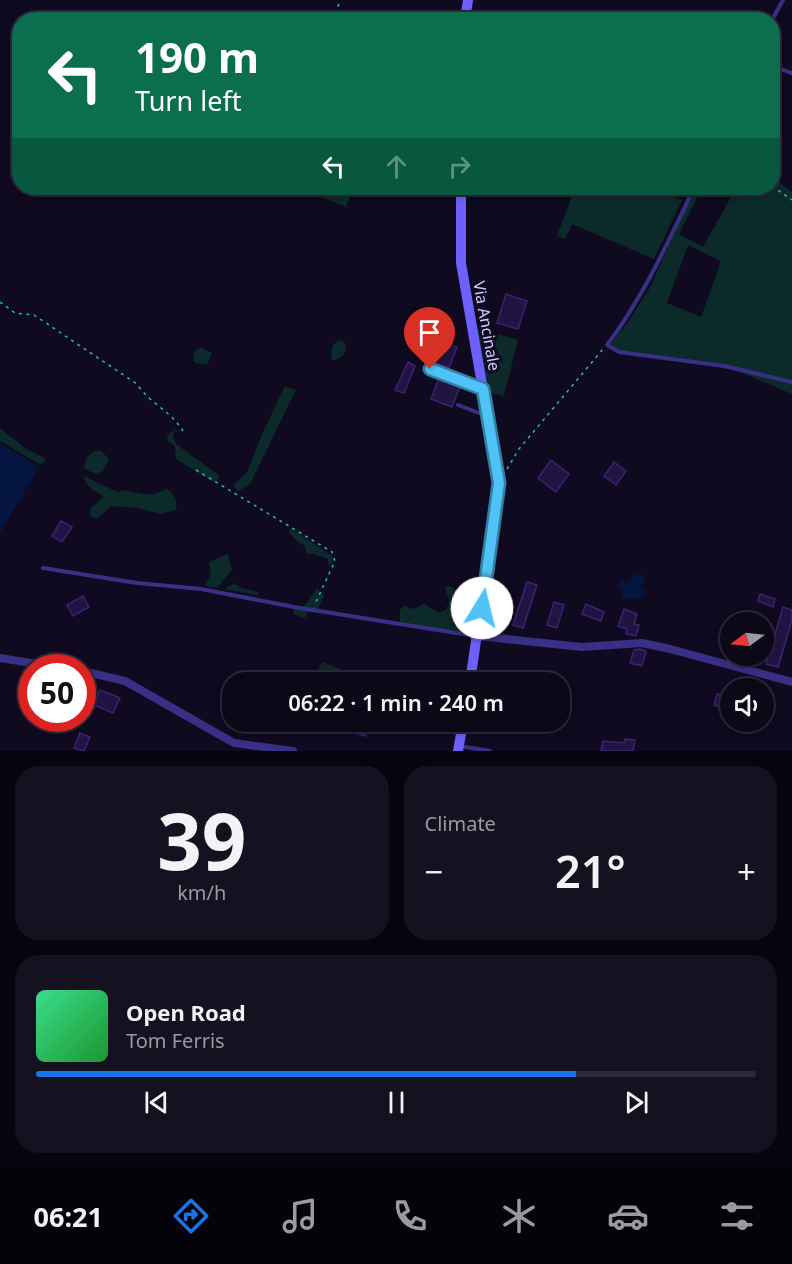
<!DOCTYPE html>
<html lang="en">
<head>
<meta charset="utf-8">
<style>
	body { margin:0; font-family:"Noto Sans",sans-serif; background:#141121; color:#f1f3f6; height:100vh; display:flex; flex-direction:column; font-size:22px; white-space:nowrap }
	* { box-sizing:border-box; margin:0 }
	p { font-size:20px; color:#9a9aa2 }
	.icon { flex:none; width:33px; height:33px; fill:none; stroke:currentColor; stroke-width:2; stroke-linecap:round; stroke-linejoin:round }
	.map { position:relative; height:751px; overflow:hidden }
	.side { display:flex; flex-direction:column; gap:15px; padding:15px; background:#06040d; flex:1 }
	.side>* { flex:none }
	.banner { position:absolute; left:12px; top:12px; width:768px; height:183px; border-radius:24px; box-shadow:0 3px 9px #0003,0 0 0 2px #2b2937; background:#0b6e4f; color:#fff; overflow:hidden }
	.needle { width:39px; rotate:255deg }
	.buttons { position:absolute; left:720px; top:612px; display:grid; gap:12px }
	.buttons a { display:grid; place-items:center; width:54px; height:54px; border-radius:50%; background:#0b0818; box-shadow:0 3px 9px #0003,0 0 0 2px #2b2937; font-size:30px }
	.speed { position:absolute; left:18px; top:654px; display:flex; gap:12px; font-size:30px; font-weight:700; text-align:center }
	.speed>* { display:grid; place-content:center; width:78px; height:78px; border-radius:50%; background:#0b0818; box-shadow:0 3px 9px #0003,0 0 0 2px #2b2937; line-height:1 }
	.speed .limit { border:9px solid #d22; background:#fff; color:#111 }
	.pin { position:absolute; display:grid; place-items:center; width:51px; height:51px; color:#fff; margin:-62px -26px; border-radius:50% 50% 50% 0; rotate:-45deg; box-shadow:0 0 6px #0007 }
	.pin .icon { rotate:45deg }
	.me { position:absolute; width:66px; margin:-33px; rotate:9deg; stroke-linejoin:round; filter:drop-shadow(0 0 4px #0008) }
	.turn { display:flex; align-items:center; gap:21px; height:126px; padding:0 24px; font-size:27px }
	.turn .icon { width:78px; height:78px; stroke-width:2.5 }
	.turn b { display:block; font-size:42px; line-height:51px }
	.lanes { display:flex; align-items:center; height:57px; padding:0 24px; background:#0003; justify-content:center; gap:30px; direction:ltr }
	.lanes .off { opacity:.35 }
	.big { font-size:45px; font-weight:600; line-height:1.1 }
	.side .widget { flex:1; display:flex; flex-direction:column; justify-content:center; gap:9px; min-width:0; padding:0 21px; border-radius:24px; background:#141121 }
	.side .dial { align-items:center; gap:0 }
	.dial b { font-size:78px; line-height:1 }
	.song { display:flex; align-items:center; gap:18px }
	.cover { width:72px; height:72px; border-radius:9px; background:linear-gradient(135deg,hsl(150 70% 55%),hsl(130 70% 35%)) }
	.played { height:6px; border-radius:3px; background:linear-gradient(90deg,#1a73e8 75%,#2b2937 75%) }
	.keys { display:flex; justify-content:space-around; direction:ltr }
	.heat { display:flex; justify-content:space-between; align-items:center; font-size:33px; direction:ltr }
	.side .tiles { flex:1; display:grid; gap:15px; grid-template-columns:1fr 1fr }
	.widget:last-child { grid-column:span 2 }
	.trip { position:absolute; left:222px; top:672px; width:348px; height:60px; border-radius:24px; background:#0b0818; box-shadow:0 3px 9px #0003,0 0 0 2px #2b2937; font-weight:600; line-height:60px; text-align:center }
	.tabs { display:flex; height:96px; justify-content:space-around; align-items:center; background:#04030a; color:#9a9aa2 }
	.tabs .icon { width:42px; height:42px }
	.tabs .current { color:#1a73e8 }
	.tabs b { font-size:27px; color:#f1f3f6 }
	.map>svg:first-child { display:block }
	.green { fill:#0d2a2a; fill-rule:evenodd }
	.water { fill:#04163f }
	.building { fill:#211443; stroke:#382471; stroke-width:1.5 }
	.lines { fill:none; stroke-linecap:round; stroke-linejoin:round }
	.path { stroke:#21bbbb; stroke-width:1.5; stroke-dasharray:3 4.5; stroke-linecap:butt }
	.service { stroke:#383084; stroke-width:4 }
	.minor { stroke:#383084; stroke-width:8 }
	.secondary { stroke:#6e60ff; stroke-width:10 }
	.route-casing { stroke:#337fa1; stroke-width:15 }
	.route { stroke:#4fc3f7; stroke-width:10 }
	.labels { text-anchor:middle; stroke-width:6; stroke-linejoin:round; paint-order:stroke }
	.street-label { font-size:16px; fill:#d2c9ff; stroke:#0f0a20 }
</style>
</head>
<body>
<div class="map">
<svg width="792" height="751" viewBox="0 0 792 751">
	<rect width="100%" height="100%" fill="#0f0a20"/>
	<path class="green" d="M773 178 792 192V394L745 374 747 371 619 352 609 346 630 319 651 286 694 188H702L679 234 703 247 736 188H772ZM688 245 721 261 701 317 667 303Z
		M313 188H353L346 207 311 193Z
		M575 188H648L682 200 654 259 572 224 565 239 557 236Z
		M476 328 518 340 504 396 486 392Z
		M341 340 346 344C348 352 341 360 333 360L331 358C331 350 332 342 341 340Z
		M201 347 212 353 207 365 196 363 193 360 194 352Z
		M285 386 296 390 250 484 238 491 233 486 247 472 263 432Z
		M0 428 26 449 46 459 41 465 0 441Z
		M176 428 173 436 176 444 220 476 215 483 176 459 175 446 168 441 167 436Z
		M95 451H101L109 459 103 471 95 474 84 468C86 459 87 455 95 451Z
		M84 476 119 493 121 490C136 492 153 500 166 488 174 495 178 499 176 510L160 514 138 508 111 506 98 518 91 517 90 509 104 497C95 490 86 489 84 476Z
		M290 528 331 555 333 559 329 568 328 559 314 554H307L305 546 298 542 289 533Z
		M228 554 232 570 217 588 225 589 234 583 241 588 258 592V595L205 586 211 574 209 562Z
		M448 586 456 590 458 603 461 609C475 619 476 614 472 634L403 624 400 621V610L404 606 414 609 424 604 439 613 446 610 449 601 445 588Z
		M317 588 324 596 316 613 307 612 305 618 293 614 294 608 302 609Z
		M322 662 349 673 347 682H340L341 676C329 671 326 676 317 673Z"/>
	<path class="water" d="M0 444 39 467 0 533Z
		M636 573 645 576 646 580 640 587 644 590V596L641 599 631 598 624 600 621 598V594L625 590 618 588V583L621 580 627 583Z"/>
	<path class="building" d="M506 294 527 301 518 329 497 323Z
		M436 339 457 347 449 368 428 360Z
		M408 362 415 366 404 393 395 390Z
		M439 378 460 386 452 407 431 399Z
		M551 460 569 474 556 492 538 478Z
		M614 462 626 471 616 485 604 476Z
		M61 521 72 527 62 542 52 536Z
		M527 582 537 585 523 628 513 625Z
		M760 594 775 599 773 607 758 601Z
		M83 596 89 607 73 616 67 605Z
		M554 602 564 605 557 628 547 625Z
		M586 604 604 612 601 621 582 614Z
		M783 607 792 610V620L778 667 766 664Z
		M624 609 637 614 634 624 639 625 636 636 626 634 627 629 618 626Z
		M639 649 646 651 642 666 630 663 634 650Z
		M100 690 120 698 113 713 94 705Z
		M717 694 730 697V710L714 705Z
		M349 722 367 726 366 736 347 731Z
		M80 733 90 737 84 751 74 748Z
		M625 739 635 740 633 751H601L603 741 624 743Z"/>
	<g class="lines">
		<path class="path" d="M331 20 341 0
			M772 186 792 200
			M0 302 15 313 34 315 137 384C149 403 171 411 183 431
			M507 469 519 449 603 349
			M196 470 332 552 335 561 315 604"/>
		<path class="service" d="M772 20 783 0
			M772 66 792 73
			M694 188C668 242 644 296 607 345L619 352 724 366 792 382
			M430 369 479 388
			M458 405 487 416
			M43 568 137 583 201 589 294 607 475 636
			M459 746 490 751"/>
		<path class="minor" d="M478 636 582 647 642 643 670 649 792 682
			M0 658 61 668
			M82 671 125 681 234 743 293 751"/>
		<path class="secondary" d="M465 20 468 0
			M461 188V263L499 483 470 682
			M458 751 463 722"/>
	</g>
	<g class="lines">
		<defs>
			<path id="route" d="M430 369 483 389 499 483 482 608"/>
		</defs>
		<use href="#route" class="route-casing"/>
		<use href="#route" class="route"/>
	</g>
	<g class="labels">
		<g class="street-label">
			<text transform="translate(487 326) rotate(80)" y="6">Via Ancinale</text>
		</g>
	</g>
</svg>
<div class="buttons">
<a><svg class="needle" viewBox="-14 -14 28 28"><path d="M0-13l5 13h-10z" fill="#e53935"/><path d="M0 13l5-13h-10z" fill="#9a9aa2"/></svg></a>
<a><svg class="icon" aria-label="sound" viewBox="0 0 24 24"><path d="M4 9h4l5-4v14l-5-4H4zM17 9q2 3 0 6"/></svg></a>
</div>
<div class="speed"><div class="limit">50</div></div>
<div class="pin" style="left:430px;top:369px;background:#d93025"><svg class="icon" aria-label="arrive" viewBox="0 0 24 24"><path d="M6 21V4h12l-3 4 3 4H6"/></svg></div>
<svg class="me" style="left:482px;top:608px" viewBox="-20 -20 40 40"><circle r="19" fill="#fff"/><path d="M0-13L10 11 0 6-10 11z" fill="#4fc3f7"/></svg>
<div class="trip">06:22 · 1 min · 240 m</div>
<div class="banner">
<div class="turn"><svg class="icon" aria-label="left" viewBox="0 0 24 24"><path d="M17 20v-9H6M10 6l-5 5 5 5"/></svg><div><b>190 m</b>Turn left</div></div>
<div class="lanes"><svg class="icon" aria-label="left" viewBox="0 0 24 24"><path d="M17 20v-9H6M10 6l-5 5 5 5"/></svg><svg class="icon off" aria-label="ahead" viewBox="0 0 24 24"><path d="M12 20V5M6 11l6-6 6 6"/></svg><svg class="icon off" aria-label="right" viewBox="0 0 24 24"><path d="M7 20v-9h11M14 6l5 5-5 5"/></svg></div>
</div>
</div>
<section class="side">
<div class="tiles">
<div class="widget dial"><b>39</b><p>km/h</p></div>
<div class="widget"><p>Climate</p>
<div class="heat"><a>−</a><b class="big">21°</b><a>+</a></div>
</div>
<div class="widget">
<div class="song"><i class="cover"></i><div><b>Open Road</b><p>Tom Ferris</p></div></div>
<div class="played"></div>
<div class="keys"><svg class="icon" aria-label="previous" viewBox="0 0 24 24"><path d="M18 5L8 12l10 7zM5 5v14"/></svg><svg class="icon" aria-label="pause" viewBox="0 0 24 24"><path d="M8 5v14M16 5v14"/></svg><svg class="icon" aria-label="next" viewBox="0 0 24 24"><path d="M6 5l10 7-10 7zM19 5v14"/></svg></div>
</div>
</div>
</section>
<nav class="tabs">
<b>06:21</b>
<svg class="icon current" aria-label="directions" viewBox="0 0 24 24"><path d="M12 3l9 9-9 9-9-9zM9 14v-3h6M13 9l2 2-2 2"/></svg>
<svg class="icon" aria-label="music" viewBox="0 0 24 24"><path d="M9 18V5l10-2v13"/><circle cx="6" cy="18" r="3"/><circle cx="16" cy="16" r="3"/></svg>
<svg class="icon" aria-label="phone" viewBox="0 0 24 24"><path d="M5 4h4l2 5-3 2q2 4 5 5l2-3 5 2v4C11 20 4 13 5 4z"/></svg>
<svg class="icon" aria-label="climate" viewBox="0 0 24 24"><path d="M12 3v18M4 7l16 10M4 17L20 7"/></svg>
<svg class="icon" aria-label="car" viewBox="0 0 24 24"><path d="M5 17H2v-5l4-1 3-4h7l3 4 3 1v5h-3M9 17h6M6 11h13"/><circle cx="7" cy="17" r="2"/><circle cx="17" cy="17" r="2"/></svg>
<svg class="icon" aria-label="filters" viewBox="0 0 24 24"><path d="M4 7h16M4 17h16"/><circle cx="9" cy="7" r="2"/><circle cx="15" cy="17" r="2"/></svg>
</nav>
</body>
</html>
